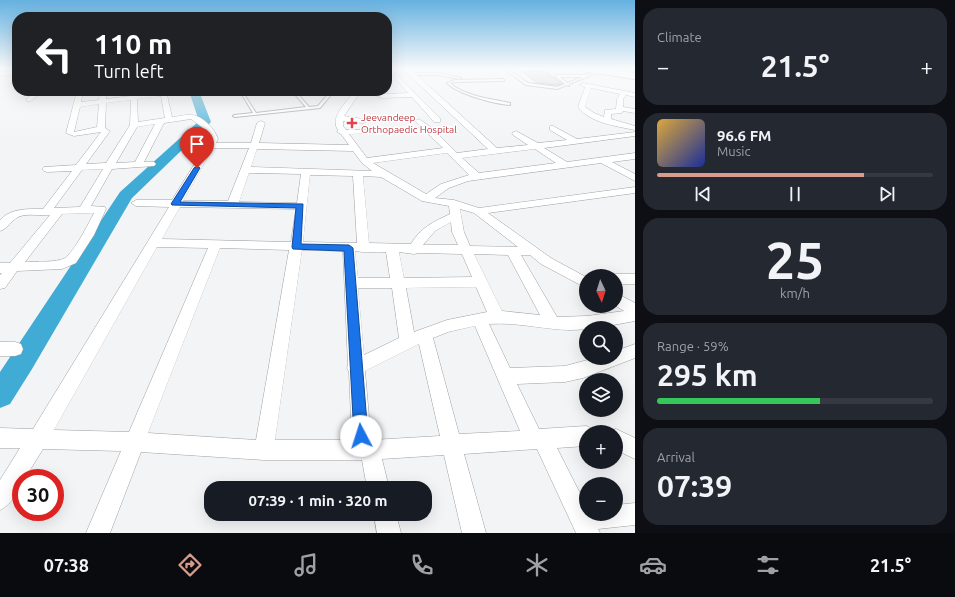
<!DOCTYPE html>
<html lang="en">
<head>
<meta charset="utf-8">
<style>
	body { margin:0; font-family:Ubuntu,sans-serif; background:#242831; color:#f1f3f6; height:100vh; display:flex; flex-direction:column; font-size:15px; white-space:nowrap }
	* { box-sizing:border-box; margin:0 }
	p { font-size:13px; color:#9ea1a6 }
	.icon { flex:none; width:22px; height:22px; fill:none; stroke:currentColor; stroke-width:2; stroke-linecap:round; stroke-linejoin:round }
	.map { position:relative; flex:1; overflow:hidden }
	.sheet { display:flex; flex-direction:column; gap:8px; padding:8px; background:#0d0f14; width:320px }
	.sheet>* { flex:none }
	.banner { position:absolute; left:12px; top:12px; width:380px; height:84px; border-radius:16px; box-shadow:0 4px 16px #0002; background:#202124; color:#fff; overflow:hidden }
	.needle { width:26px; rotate:176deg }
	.tools { position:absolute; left:579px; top:269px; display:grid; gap:8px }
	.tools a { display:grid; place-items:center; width:44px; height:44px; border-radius:50%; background:#171b24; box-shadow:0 4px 16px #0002; font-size:20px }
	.speed { position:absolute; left:12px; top:469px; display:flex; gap:8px; font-size:20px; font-weight:700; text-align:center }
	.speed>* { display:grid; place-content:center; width:52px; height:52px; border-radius:50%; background:#171b24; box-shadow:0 4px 16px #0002; line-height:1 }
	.speed .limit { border:6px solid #d22; background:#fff; color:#111 }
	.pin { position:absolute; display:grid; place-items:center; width:34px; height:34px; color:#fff; margin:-41px -17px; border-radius:50% 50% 50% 0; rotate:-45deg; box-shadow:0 0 4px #0007 }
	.pin .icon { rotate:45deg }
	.me { position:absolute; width:44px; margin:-22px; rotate:355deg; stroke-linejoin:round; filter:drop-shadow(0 0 3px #0008) }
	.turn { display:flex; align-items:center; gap:14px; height:84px; padding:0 16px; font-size:18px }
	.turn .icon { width:52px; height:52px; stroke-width:2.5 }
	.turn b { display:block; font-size:28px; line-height:34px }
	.big { font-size:30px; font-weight:700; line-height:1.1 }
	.sheet .widget { flex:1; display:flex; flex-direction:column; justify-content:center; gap:6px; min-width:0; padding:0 14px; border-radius:16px; background:#242831 }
	.sheet .dial { align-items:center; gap:0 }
	.dial b { font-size:52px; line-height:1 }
	.song { display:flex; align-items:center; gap:12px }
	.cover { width:48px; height:48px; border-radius:6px; background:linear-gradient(135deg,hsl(40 70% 55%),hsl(230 70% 35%)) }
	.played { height:4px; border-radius:2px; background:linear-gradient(90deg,#d89b8c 75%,#363941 75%) }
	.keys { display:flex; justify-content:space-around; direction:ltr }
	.heat { display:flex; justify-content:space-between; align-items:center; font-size:22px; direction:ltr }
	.charge { height:6px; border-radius:3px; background:linear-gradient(90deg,#34c759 59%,#363941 0) }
	.trip { position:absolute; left:204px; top:481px; width:228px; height:40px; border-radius:16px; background:#171b24; box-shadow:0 4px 16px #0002; font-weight:700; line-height:40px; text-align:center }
	.menu { display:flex; height:64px; justify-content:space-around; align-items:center; background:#090b0e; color:#9ea1a6 }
	.menu .icon { width:28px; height:28px }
	.menu .selected { color:#d89b8c }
	.menu b { font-size:18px; color:#f1f3f6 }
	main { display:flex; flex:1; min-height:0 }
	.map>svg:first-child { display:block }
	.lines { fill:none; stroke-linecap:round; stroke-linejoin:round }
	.river { fill:#40acd5; fill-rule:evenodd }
	.building { fill:#cdcac9; stroke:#979594 }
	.lane-casing { stroke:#9ea0a2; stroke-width:2 }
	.street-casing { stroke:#9ea0a2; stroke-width:1 }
	.primary-casing { stroke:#9ea0a2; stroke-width:2 }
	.lane { fill:#fff; fill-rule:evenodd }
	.street { fill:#fff; fill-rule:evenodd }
	.primary { fill:#fff; fill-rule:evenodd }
	.route { fill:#1a73e8; stroke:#114b97 }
	.health-dot { fill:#e0444e; stroke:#fff; stroke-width:1.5 }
	.labels { text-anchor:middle; stroke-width:3; stroke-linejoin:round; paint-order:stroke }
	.far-health-label { font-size:10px; fill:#be3a42; stroke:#fff; text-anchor:start }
</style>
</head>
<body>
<main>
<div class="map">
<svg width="635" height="533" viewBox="0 0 635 533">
	<rect width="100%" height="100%" fill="#f2f4f6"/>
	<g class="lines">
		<path class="river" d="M189 91H199L211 122 132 198 32 369 10 404 0 408V372L120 192 199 121Z"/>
	</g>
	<path class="building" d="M522 71H545L562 84 557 85 537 83Z"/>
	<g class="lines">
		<defs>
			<path id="lane" d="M4 68H7L0 73V71Z
				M503 68H506L528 83 557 87 565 84 556 77V75H587L602 69 604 70 569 84V86L567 85 557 89 526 85ZM560 77H583L567 83Z
				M633 68H635V69L630 74H628V72Z
				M411 73H438L461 78 460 79 438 75H410Z
				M503 79 504 81 455 82 450 83C464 96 492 99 510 103V105C495 104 457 94 447 83L455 80Z
				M240 91H242L256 113 306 107 292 91H295L309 107 318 106 331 91H334L320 108 235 117 233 116 234 115 253 113Z"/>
			<path id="street" d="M403 68H409L497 148 528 145 513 135 512 133 516 131 538 143 567 140 550 130V126H553L577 139 635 132V136L544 148 567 162 635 153V159L612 162 635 174V181L601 163 468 181 449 188 435 198 454 200 479 208 635 187V193L488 213 551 258 586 277V288L541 264 530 255H521L557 317 587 316 624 311 616 306V293L635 303V321C613 325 591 330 569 330 542 329 516 322 489 324L510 368 565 366 595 358H616V351L635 344V358L583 378 565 382 517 384 539 429 586 426 593 429 594 432H586V446L557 448 586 505V514H616V505L635 503V525L598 529 600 533H576L537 449 464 454 486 533H462L444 455 382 459 389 488H367L362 460H264L141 452 110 533H86L121 451 43 449 25 478H21C21 490 11 505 0 510V480L20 448H0V428L33 429 169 207 136 206 131 203 136 200H172L210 139 203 128 191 119 164 123 144 162H154L156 164 154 166 112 169 91 206 105 207 106 209 94 235 76 263 62 269 17 271 5 288 0 289V275L2 273H0V263H10L50 215C40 216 27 213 18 217 11 221 7 229 0 231V220C11 208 28 209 43 209L72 171 47 172 44 171 42 169 44 167 76 165 101 132 74 136 66 133 77 91H83L81 102 99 100 100 91H106V99L131 96V91H137V95L160 91H185L182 93 167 95 172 117C178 117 186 114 192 115 203 116 215 129 218 139L216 143H251L257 123 261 121 265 123 259 143 349 145 341 134 337 132 338 130C329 118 347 101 355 91H361L344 116 363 119 367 121 363 123 343 121V126L346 130 422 128 415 121 419 119 432 128 457 153 488 149 410 76ZM161 96 165 118 138 122 137 99ZM131 100 130 125 106 163 86 164 110 131 105 128 106 103ZM99 104 97 127 74 132 80 107ZM155 124 135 162 116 163 137 127ZM426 132 443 148 367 158 349 134ZM213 148H249L228 201H183ZM257 149 353 151 362 163 372 171 251 167ZM535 149 556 163 479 173 462 158ZM447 153 469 175 441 184 426 194 373 163ZM103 169 80 207 54 208 82 170ZM249 173 301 174 297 203 239 202ZM310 175 353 176 357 243 303 242ZM363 176 381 177 422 201 449 206 450 214C433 222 420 228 411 244L369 243ZM180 207 296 209 291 242 162 239ZM460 209 474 213 518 247 470 246 464 232ZM94 213C89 223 74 252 65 258 57 263 35 261 25 262L62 214ZM451 222 452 232 458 245H423L435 231ZM157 247 208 248 129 432 54 430ZM220 248 289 250 256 440 148 433ZM302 250 343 251 348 365 347 368 349 372 352 440H275ZM355 251C365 253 376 252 386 252L390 278H358ZM399 252 414 254 419 253 462 254 472 277 404 278ZM474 254 508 255 540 315 502 311ZM476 287 487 312 447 320 414 332 406 288ZM358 288H392L399 338 364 355ZM475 326 520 431 459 434 433 338 448 332ZM419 344 440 436 371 440 365 371Z
				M17 71V75L0 76V72Z
				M396 74 440 118V122H434L412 97 382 98 365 91H374L383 94 408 93 393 76Z
				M583 83 635 93V97L626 95 623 99V107L635 109V113L623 111 622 113 611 114V119L635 126V130C616 126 590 123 578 107L585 87 580 85ZM591 88 620 94 617 99 616 109 605 110 604 117 594 113 585 107Z
				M35 91H42L31 101H27V99Z
				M616 274H635V284H616V276H611Z
				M0 342H15L21 344 23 349 21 354 15 356H0Z
				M616 429 635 438V459L616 450V432H609Z
				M374 514H396L401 533H377Z"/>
			<path id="primary" d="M578 68H601L635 73V79L582 71Z"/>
		</defs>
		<use href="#lane" class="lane-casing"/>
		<use href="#street" class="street-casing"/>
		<use href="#primary" class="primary-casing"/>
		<use href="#lane" class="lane"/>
		<use href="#street" class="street"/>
		<use href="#primary" class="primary"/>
	</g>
	<linearGradient id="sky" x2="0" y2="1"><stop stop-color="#65b1e0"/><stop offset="0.48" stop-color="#f9fafb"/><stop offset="1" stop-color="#f9fafb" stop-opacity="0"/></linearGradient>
	<rect width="635" height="143" fill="url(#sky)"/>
	<path class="route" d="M197 166 200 168 180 202 303 204 301 244 349 245 353 248 368 436 366 441 361 443 356 441 354 436 344 251 293 249 292 247 296 208 172 205 171 204 194 168Z"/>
	<path class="health-dot" d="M350 117h4v4h4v4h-4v4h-4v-4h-4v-4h4z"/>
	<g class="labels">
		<g class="far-health-label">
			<text x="361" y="121">Jeevandeep<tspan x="361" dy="12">Orthopaedic Hospital</tspan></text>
		</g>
	</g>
</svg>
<div class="tools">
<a><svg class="needle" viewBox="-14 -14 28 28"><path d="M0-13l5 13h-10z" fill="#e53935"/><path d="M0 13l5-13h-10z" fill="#9ea1a6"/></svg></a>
<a><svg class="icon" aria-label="search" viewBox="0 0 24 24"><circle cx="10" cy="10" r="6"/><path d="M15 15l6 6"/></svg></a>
<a><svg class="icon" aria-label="layers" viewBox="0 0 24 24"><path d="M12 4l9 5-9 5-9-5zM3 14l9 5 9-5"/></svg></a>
<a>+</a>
<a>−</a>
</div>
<div class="speed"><div class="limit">30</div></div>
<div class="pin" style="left:197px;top:168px;background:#d93025"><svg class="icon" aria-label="arrive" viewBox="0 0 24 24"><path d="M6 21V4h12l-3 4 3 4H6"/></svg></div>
<svg class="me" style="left:361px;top:436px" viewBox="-20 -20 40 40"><circle r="19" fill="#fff"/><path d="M0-13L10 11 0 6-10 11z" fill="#1a73e8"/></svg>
<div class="trip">07:39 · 1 min · 320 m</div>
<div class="banner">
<div class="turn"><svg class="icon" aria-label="left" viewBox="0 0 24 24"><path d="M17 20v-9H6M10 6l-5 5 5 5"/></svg><div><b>110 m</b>Turn left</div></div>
</div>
</div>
<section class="sheet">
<div class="widget"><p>Climate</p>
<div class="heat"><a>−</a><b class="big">21.5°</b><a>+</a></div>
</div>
<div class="widget">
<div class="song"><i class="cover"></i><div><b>96.6 FM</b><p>Music</p></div></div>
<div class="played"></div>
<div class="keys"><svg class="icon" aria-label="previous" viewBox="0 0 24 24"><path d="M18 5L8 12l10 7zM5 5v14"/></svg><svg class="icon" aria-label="pause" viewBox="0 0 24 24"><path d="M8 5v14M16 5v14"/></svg><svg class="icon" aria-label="next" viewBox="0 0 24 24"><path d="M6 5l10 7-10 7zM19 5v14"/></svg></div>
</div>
<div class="widget dial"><b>25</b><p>km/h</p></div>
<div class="widget"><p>Range · 59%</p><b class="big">295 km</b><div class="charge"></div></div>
<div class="widget"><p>Arrival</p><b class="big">07:39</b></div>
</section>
</main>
<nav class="menu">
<b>07:38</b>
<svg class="icon selected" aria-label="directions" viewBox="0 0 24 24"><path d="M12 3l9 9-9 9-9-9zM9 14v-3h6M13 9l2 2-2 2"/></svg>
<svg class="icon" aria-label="music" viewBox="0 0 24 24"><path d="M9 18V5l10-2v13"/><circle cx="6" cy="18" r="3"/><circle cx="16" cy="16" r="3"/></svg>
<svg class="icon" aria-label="phone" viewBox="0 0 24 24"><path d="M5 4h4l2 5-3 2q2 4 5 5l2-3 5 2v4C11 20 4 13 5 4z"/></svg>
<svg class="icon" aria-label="climate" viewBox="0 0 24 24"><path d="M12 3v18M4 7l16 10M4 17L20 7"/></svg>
<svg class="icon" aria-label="car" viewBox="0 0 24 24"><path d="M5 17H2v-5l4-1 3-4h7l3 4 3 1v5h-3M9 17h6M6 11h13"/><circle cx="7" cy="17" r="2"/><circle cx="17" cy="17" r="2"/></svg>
<svg class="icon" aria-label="filters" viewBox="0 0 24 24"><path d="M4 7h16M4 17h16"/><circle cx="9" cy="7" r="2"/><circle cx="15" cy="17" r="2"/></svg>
<b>21.5°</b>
</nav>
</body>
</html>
